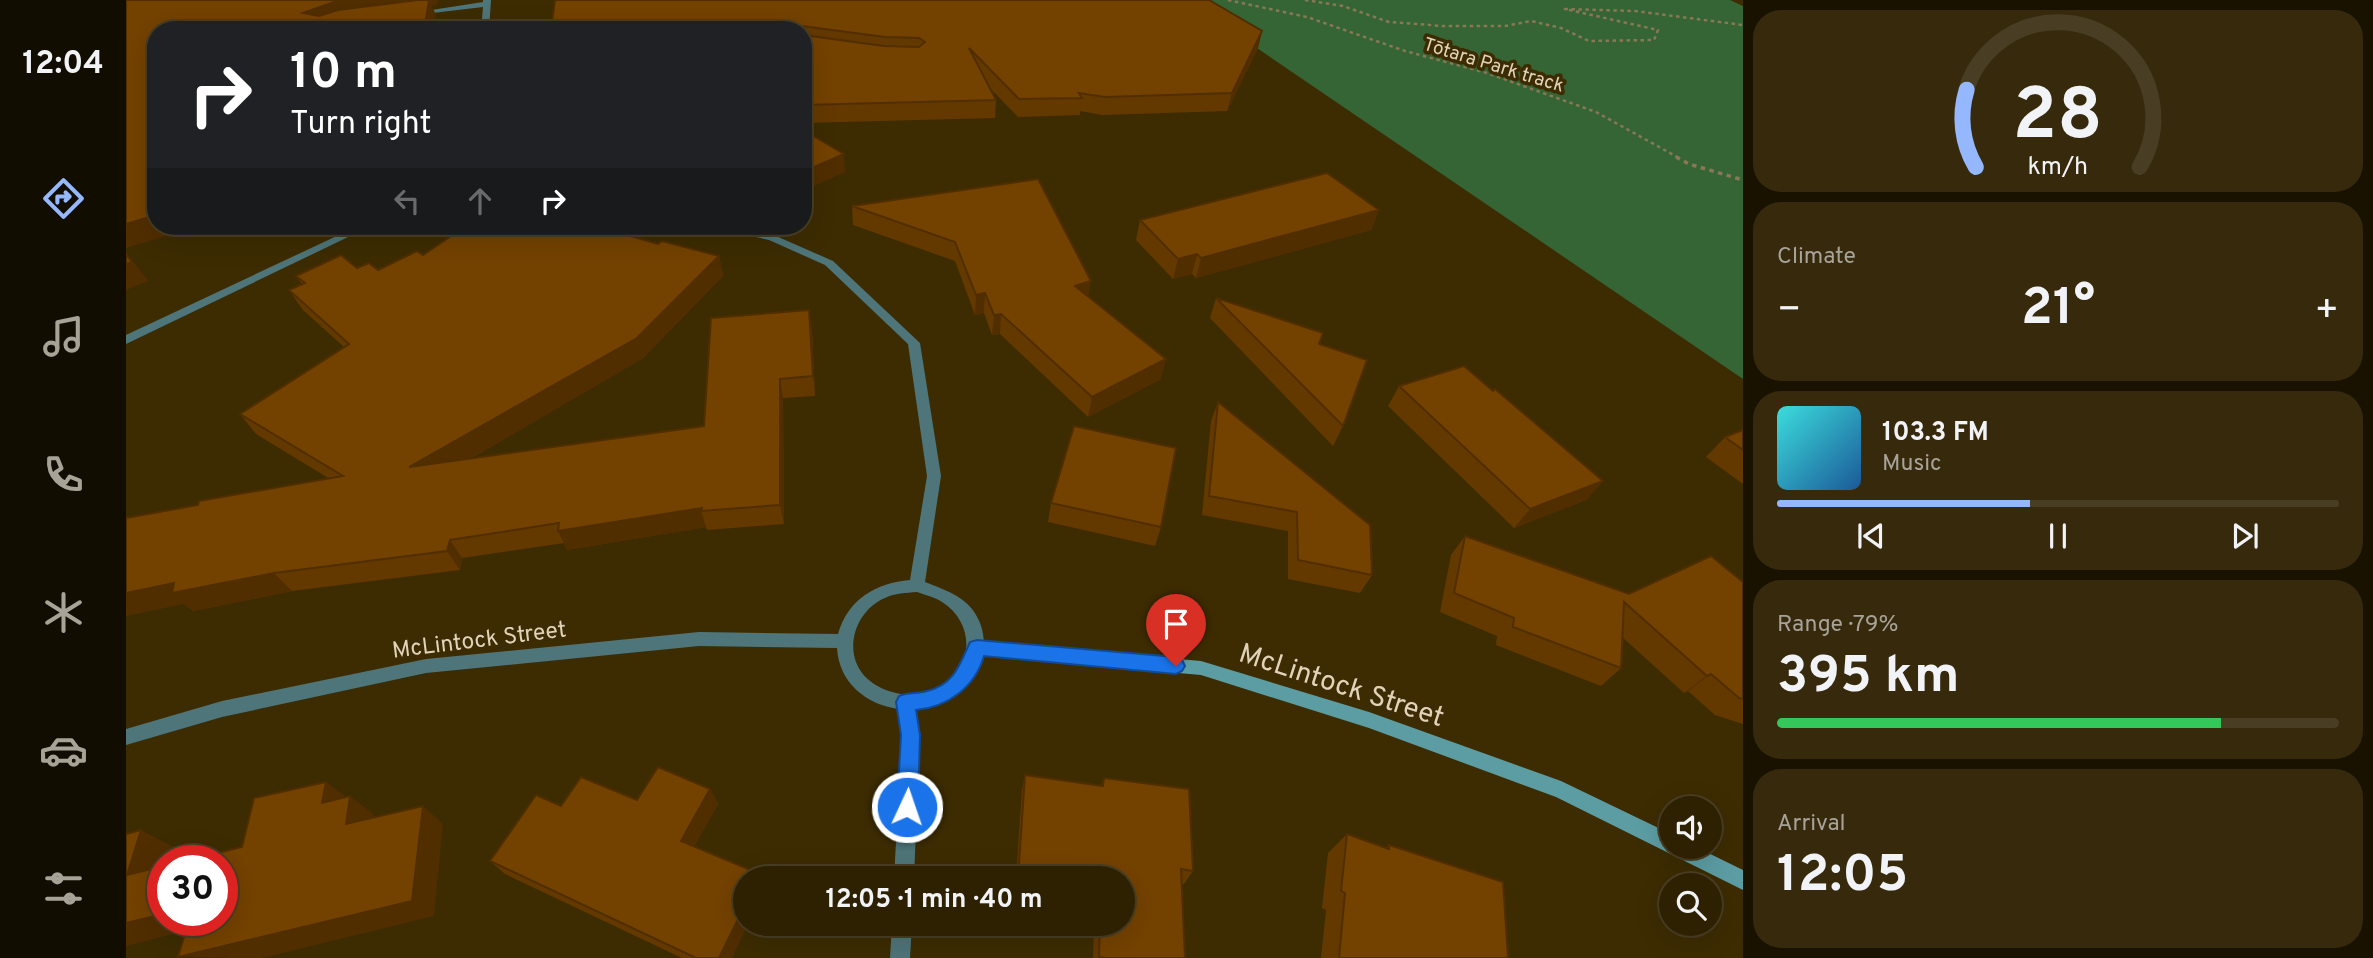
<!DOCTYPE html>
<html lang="en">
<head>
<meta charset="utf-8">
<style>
	body { margin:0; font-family:Overpass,sans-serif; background:#36290c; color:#f1f3f6; height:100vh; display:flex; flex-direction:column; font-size:26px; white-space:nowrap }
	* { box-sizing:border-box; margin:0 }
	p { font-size:23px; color:#a7a399 }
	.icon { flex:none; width:38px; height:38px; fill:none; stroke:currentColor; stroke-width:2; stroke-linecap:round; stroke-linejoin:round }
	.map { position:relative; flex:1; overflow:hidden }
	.panel { display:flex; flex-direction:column; gap:10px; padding:10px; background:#191201; width:630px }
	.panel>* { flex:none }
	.banner { position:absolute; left:21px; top:21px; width:665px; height:214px; border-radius:28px; box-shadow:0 7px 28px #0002,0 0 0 2px #493e24; background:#202124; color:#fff; overflow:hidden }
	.tools { position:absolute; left:1533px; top:796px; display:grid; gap:14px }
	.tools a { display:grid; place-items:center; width:63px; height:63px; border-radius:50%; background:#2e2102; box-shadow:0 7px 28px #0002,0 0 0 2px #493e24; font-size:35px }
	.speed { position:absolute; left:21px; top:845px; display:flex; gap:14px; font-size:35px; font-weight:700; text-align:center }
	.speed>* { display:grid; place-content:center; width:91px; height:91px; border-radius:50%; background:#2e2102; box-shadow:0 7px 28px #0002,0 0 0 2px #493e24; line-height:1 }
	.speed .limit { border:10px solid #d22; background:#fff; color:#111 }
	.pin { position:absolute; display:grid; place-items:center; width:60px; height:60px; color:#fff; margin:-72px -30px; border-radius:50% 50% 50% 0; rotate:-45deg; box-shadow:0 0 7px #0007 }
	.pin .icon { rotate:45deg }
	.me { position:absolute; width:77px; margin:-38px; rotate:3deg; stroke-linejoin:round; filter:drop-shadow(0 0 5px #0008) }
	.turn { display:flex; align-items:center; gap:24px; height:147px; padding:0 28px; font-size:32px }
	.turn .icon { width:91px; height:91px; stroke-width:2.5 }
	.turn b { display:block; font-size:49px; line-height:60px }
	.lanes { display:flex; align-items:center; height:66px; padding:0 28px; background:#0003; justify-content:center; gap:35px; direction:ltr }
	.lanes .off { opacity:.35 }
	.big { font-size:52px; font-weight:700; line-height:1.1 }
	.panel .card { flex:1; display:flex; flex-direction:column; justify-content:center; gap:10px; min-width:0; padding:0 24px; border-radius:28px; background:#36290c }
	.panel .dial { align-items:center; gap:0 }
	.dial svg { height:182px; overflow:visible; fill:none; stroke:#493e24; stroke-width:7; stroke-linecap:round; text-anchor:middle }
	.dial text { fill:#f1f3f6; stroke:none }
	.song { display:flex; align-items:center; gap:21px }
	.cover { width:84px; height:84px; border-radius:10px; background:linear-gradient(135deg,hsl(180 70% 55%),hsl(210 70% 35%)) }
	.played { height:7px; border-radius:4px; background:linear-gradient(90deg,#94b7fd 45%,#493e24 45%) }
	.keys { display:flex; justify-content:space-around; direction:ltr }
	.heat { display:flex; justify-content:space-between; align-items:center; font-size:38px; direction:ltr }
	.charge { height:10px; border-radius:5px; background:linear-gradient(90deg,#34c759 79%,#493e24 0) }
	.trip { position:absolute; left:607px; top:866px; width:402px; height:70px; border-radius:35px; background:#2e2102; box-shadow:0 7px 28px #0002,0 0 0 2px #493e24; font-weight:700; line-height:70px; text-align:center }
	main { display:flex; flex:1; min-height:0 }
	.tab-bar { display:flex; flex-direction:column; width:126px; justify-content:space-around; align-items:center; background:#120d01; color:#a7a399 }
	.tab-bar .icon { width:49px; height:49px }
	.tab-bar .on { color:#94b7fd }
	.tab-bar b { font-size:32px; color:#f1f3f6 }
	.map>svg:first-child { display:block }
	.green { fill:#356534 }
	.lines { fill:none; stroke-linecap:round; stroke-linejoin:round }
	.path-far1 { stroke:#887856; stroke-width:2.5; stroke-dasharray:3.5 3.5; stroke-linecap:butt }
	.path { stroke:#887856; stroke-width:3.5; stroke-dasharray:4.5 4.5; stroke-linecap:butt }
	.street { fill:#4e7579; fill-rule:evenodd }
	.secondary { fill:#5c9da3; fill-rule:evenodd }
	.wall { fill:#643900 }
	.shaded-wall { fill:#512e00 }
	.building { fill:#744200; stroke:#512e00; stroke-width:2 }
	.route { fill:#1a73e8; stroke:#114b97; stroke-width:2 }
	.labels { text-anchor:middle; stroke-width:7; stroke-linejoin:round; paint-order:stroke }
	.far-street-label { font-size:19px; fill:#e1d3ba; stroke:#3d2c02 }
	.street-label { font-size:23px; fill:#e1d3ba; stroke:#3d2c02 }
	.near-street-label { font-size:28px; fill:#e1d3ba; stroke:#3d2c02 }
</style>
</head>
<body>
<main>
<nav class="tab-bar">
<b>12:04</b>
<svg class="icon on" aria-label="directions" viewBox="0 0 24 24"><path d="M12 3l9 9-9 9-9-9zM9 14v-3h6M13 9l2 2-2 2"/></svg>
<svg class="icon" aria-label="music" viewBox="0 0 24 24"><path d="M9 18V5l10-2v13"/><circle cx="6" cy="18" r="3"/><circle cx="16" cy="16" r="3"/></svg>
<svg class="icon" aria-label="phone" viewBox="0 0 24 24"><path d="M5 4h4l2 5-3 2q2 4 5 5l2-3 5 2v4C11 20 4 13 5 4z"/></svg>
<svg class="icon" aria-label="climate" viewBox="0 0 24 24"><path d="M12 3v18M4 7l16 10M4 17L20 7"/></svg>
<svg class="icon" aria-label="car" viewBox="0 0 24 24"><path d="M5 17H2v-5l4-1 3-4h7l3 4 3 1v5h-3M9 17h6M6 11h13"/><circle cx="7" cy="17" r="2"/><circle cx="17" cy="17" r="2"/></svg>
<svg class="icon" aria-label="filters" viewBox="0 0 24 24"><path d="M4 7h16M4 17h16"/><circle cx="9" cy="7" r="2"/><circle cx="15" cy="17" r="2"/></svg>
</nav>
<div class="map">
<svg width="1617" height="958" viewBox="0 0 1617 958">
	<rect width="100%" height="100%" fill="#3d2c02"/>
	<path class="green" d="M955 0H1604L1617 6V379L1106 31Z"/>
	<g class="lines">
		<path class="path-far1" d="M1102 0 1181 17 1279 51 1361 73 1470 112 1553 158
			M1179 0 1217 6 1263 22 1317 26H1379L1405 21 1435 28 1463 41 1528 40 1532 30 1439 9 1509 11 1617 25"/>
		<path class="path" d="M1550 157 1563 164 1617 180"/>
		<path class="street" d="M357 0H365L363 30H355L357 7 290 15 286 13 357 2Z
			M232 226H245L0 344V335Z
			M589 226H607L650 236 707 261 794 343 815 476 799 582C816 589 834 594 846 609 879 652 837 708 789 709L794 735 788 878H768L776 735 772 709C739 704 713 682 711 648L573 646 300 673 96 717 0 745V729L96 701 300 659 573 632 712 634C722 599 750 583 784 580L801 476 782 344 699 265 643 240 590 228ZM791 592C799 595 809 597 816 602 848 622 849 666 816 686 792 702 750 695 734 670 718 645 732 609 759 598 769 593 780 593 791 592Z
			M766 924H786L784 958H764Z"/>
		<path class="secondary" d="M851 641 1075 661 1243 712 1435 781 1545 834V847H1570L1617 870V890L1430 797 1243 728 1075 675 851 655 845 653 843 648 845 643Z"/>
	</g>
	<path class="wall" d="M429 0 1136 31 1132 48 1101 111 976 115 954 111V115L892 117 863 87 870 100 869 118 677 123V30H425Z
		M912 179 963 297 1035 379 962 417 874 334 866 335 858 313 849 315 829 261 727 225 726 206Z
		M1253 210 1245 230 1070 278 1066 274 1047 279 1010 240 1014 220Z
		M532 244 593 256 597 276 517 358 344 459 578 426 686 330 689 396 657 398 658 524 581 530 580 527 441 550 438 543 336 558 334 570 166 591 67 611 58 604 72 505 204 479 130 434 114 414 218 347 177 310 163 290 176 284 170 276 231 268 252 270 297 255Z
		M1090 298 1193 344 1217 426 1207 446 1084 318Z
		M1273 386 1477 481 1460 500 1388 528 1262 406Z
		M1092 402 1246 575 1234 593 1162 579V531L1076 515 1085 421Z
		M1617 430V484L1580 457 1599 437Z
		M925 503 1035 527 1029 546 922 522Z
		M1339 536 1503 594 1617 582V724L1589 715 1562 691 1558 693 1496 637 1495 668 1475 686 1370 645 1371 636 1314 612 1325 555Z
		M899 775 975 786 978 778 1067 871 1058 884 1055 883 1059 958H967L968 925 962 924H998V878H890L896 790Z
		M584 789 592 804 568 846 606 958H556L379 874 364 861 435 806 511 800Z
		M1221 834 1260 848 1263 845 1382 958H1195L1200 910 1196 908 1202 853Z"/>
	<path class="shaded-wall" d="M215 0H312L311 5 306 6 310 15 308 30H187L177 13 211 1Z
		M456 27 457 30H425Z
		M1136 31 1132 48 1101 111 1106 93Z
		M718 154 719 172 677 191V172Z
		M1253 210 1245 230 1070 278 1075 258Z
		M30 215V226H73L0 248V224Z
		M0 252 22 281 0 290Z
		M1071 254 1066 274 1047 279 1052 259Z
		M593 256 597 276 517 358 296 487 283 467Z
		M965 281 962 301 949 286Z
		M859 293 858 313 849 315 850 295Z
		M683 310 686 330 689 396 687 376Z
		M875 314 874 334 866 335 868 315Z
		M1040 359 1035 379 962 417 966 397Z
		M654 379 657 398 658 524 654 505Z
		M1477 481 1460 500 1388 528 1404 509Z
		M576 508 575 511 580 527 441 550 432 531Z
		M324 540 336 558 334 570 321 551Z
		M148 573 166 591 67 611 58 604 0 616V593L48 583Z
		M1585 674 1562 691 1558 693 1581 676Z
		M200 782 224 800V796L247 814 243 841 220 824 196 803Z
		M584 789 592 804 563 854 555 841Z
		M297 806 317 824 308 916 136 958 52 957Z
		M15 830 47 847 43 861H37V882L1 875Z
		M620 903V924H622L606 958H593Z
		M37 914V920L98 921 0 946V923Z"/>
	<path class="building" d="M0 0H215L211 1 177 13 193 16 212 10 292 0H303L300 19 296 21 292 30H30V215L0 224Z
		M429 0H1083L1136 31 1106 93 979 97 953 93 956 98 893 99 843 48 870 100 677 105V35L758 46 793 47 799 42 793 38 759 37 676 26 673 28V30H456V27L425 29Z
		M677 130 718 154 677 172Z
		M1201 173 1253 210 1075 258 1071 254 1052 259 1014 220Z
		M912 179 965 281 949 286 1040 359 966 397 875 314 868 315 859 293 850 295 829 242 726 206Z
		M340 226H469L532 244 536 241 593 256 511 338 283 467 578 426 585 318 683 310 687 376 654 379V505L575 511 576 508 432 531 433 523 324 540 321 551 148 573 46 593 48 583 0 593V518L72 505 73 501 217 476 114 414 223 344 163 290 179 283 170 276 215 255 231 268 243 263 252 270 291 251 297 255Z
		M0 254 6 262 0 264Z
		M1090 298 1197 333 1193 344 1241 360 1217 426Z
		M1338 366 1367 391 1369 389 1477 481 1404 509 1273 386Z
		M1092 402 1244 525 1246 575 1172 560 1171 512 1083 496Z
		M948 426 1050 448 1035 527 925 503Z
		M1617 430V450L1599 437Z
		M1339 536 1503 594 1585 556 1617 582V699L1613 698 1585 674 1581 676 1498 602 1495 668 1387 627 1388 618 1328 593Z
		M532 767 584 789 555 841 634 874 632 878H620V903L593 958H570L364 861 410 795 435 806 455 777 511 800Z
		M899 775 977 786 978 778 1063 789 1067 871 1055 869 1059 958H980L973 957 974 924H998V878H892Z
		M200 782 196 803 224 796 220 824 297 806 286 901 52 957 63 920H96V861H58L116 847 128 798Z
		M15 830 1 875 37 866V914L0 923V834Z
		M1221 834 1263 849V845L1377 882 1382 958H1213L1219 893 1215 891Z"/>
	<path class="route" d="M851 640 1050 657 1056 660 1059 666 1056 671 1050 674 858 656C849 687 822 707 790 710L794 735 792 807 789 814 781 817 774 814 771 807 775 735 770 702 773 696C782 692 791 694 801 691 828 685 834 664 844 642Z"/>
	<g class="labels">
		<g class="far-street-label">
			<text transform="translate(1368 64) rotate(17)" y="7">Tōtara Park track</text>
		</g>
		<g class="street-label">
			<text transform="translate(353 639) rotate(-7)" y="8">McLintock Street</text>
		</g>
		<g class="near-street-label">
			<text transform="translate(1216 684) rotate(18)" y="10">McLintock Street</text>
		</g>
	</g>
</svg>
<div class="tools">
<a><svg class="icon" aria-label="sound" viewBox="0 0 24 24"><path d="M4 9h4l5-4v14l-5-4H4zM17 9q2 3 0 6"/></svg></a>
<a><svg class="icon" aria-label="search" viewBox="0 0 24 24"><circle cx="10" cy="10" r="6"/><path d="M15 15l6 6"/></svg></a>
</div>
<div class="speed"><div class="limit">30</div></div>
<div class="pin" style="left:1050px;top:666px;background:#d93025"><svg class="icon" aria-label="arrive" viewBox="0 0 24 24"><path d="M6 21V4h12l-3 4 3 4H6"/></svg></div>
<svg class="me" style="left:781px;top:807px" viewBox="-20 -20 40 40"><circle r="17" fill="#1a73e8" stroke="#fff" stroke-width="3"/><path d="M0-11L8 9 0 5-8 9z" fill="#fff"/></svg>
<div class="trip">12:05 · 1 min · 40 m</div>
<div class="banner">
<div class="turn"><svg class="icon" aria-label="right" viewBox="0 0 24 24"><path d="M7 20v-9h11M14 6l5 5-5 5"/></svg><div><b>10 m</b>Turn right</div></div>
<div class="lanes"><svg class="icon off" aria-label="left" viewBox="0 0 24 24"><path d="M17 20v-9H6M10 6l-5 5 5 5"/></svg><svg class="icon off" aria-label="ahead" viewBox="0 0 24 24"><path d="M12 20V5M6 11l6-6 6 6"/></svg><svg class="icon" aria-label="right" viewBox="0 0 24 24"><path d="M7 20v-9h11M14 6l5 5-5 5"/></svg></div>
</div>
</div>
<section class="panel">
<div class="card dial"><svg viewBox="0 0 100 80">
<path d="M14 69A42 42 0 1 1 86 69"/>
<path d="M14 69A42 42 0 0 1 10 35" stroke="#94b7fd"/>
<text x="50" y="56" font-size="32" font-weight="700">28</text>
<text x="50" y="72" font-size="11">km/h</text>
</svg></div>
<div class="card"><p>Climate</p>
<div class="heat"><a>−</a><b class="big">21°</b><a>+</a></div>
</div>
<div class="card">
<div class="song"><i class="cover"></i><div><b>103.3 FM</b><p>Music</p></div></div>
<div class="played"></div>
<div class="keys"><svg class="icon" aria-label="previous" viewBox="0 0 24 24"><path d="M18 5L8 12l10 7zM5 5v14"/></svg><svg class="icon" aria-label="pause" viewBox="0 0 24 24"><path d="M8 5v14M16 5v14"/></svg><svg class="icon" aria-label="next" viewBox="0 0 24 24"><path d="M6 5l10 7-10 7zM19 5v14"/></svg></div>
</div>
<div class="card"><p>Range · 79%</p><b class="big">395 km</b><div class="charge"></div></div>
<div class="card"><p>Arrival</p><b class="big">12:05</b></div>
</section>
</main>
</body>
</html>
